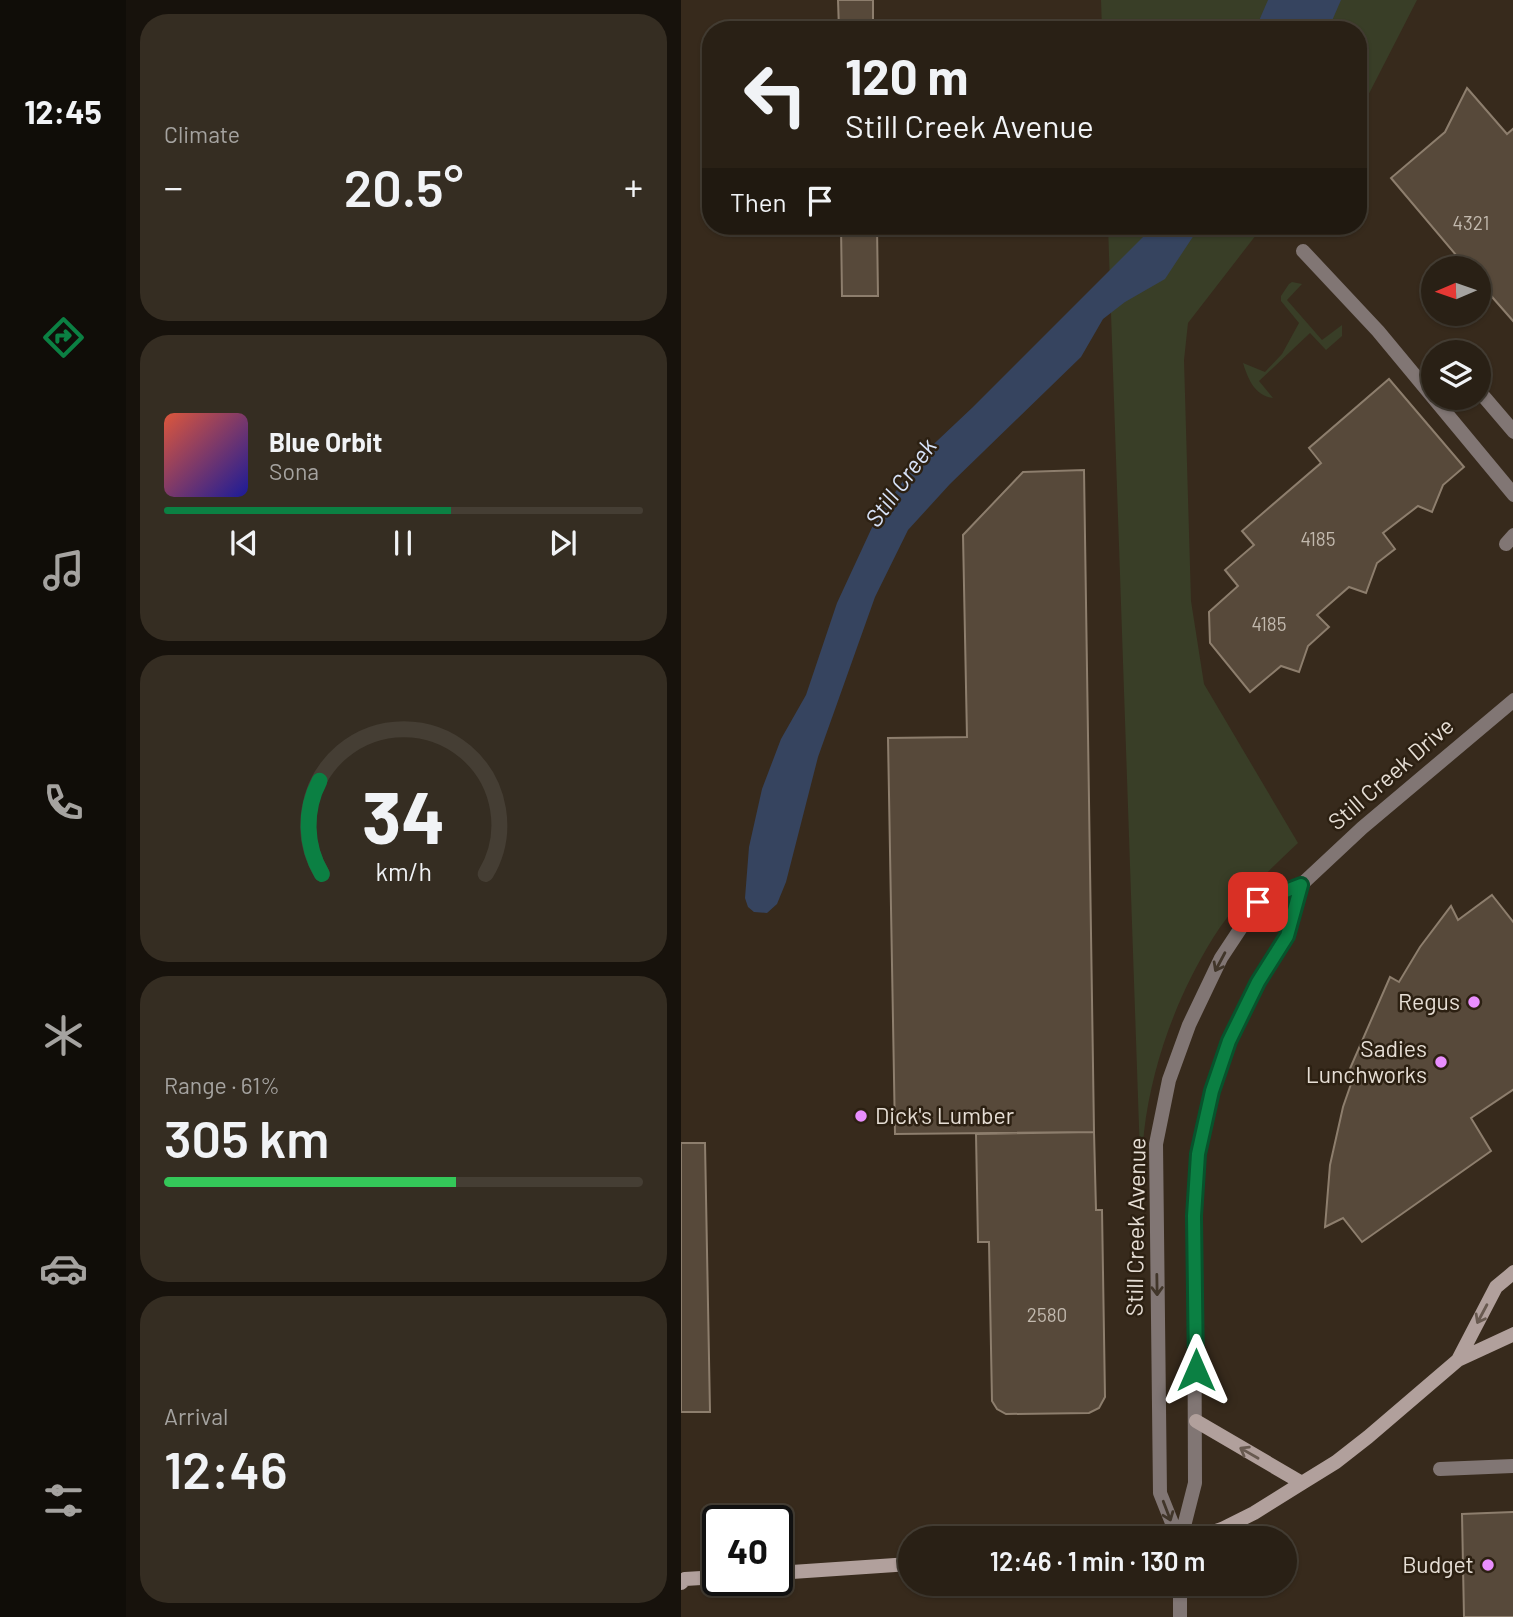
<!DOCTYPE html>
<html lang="en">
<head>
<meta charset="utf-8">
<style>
	body { margin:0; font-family:Barlow,sans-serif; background:#352d22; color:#f1f3f6; height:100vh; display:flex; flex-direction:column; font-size:26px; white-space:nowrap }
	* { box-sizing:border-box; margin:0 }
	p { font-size:23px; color:#a5a3a0 }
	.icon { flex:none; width:38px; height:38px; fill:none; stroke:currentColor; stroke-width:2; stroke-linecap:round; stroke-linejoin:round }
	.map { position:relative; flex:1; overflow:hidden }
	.details { display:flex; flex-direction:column; gap:14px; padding:14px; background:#17120c; width:555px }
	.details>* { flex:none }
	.hud { position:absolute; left:21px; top:21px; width:665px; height:214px; border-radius:28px; box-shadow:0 2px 5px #0004,0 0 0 2px #453e34; background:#292015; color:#f1f3f6; overflow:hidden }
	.needle { width:46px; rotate:268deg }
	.controls { position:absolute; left:740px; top:256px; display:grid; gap:14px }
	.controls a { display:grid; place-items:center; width:70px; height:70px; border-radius:50%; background:#292015; box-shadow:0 2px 5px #0004,0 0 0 2px #453e34; font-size:35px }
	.speed { position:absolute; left:21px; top:1505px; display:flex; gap:14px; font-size:35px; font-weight:700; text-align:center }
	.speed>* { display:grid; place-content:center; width:91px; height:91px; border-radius:50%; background:#292015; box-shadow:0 2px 5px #0004,0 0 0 2px #453e34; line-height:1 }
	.speed .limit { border:4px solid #111; border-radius:10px; background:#fff; color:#111 }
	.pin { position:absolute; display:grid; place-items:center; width:60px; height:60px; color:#fff; margin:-30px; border-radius:14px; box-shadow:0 4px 10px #0006 }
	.me { position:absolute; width:77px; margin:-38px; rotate:0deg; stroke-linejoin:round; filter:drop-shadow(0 0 5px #0008) }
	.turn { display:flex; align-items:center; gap:24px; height:147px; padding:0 28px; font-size:32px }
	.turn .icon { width:91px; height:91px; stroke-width:2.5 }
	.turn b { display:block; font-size:49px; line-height:60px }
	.then { display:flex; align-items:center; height:66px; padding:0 28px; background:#0003; gap:14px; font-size:26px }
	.big { font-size:52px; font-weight:600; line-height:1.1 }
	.details .widget { flex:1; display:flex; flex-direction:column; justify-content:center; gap:10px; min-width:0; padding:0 24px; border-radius:28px; background:#352d22 }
	.details .dial { align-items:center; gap:0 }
	.dial svg { height:182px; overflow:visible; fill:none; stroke:#453e34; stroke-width:7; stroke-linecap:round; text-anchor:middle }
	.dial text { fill:#f1f3f6; stroke:none }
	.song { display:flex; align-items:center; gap:21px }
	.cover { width:84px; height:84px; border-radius:10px; background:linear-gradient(135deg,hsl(10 70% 55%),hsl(240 70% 35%)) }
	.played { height:7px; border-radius:4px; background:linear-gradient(90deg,#0b8043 60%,#453e34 60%) }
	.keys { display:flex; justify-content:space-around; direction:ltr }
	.heat { display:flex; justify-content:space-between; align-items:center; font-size:38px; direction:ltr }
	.charge { height:10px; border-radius:5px; background:linear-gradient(90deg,#34c759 61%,#453e34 0) }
	.trip { position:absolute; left:217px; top:1526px; width:399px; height:70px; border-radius:35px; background:#292015; box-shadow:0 2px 5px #0004,0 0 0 2px #453e34; font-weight:600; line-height:70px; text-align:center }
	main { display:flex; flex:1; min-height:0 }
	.dock { display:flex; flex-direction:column; width:126px; justify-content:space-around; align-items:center; background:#100d08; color:#a5a3a0 }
	.dock .icon { width:49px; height:49px }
	.dock .current { color:#0b8043 }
	.dock b { font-size:32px; color:#f1f3f6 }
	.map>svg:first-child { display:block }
	.green { fill:#393e27 }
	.water { fill:#36445f }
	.building { fill:#57493a; stroke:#8d7e6d; stroke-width:2 }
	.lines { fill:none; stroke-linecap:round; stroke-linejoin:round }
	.service { stroke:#817674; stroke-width:14 }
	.minor { stroke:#817674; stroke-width:14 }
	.tertiary { stroke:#817674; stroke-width:14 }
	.secondary { stroke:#b1a09c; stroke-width:14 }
	.oneway { stroke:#41362a }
	.oneway2 { stroke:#685a50 }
	.route-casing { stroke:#07532c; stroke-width:18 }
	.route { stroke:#0b8043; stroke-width:12 }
	.poi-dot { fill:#e98efe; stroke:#2c2012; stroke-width:2.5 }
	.labels { text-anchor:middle; stroke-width:5; stroke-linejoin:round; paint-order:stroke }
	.number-label { font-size:19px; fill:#c2b9ae }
	.street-label { font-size:23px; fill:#e6ded5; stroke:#2c2012 }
	.poi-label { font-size:23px; fill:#e6ded5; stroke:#2c2012; text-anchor:end }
	.water-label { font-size:24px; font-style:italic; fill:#d8e3f9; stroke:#2c2012 }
</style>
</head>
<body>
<main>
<nav class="dock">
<b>12:45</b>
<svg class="icon current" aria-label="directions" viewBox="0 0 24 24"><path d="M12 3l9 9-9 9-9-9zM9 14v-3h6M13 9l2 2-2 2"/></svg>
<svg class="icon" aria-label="music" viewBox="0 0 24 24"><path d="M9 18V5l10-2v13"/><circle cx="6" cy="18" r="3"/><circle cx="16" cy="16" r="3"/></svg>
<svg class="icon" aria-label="phone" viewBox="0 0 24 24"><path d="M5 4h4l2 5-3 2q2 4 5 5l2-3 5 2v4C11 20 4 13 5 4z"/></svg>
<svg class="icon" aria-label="climate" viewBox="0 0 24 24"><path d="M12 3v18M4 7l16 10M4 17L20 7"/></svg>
<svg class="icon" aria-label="car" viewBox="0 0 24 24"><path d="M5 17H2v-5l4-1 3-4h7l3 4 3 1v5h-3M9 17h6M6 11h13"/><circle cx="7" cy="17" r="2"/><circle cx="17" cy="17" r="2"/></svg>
<svg class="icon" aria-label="filters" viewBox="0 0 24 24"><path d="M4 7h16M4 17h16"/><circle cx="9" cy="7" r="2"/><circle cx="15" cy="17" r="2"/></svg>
</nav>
<section class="details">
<div class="widget"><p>Climate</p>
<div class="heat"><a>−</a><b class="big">20.5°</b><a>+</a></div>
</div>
<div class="widget">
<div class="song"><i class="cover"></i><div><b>Blue Orbit</b><p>Sona</p></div></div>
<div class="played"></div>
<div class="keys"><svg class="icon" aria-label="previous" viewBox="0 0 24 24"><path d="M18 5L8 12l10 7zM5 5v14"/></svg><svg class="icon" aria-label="pause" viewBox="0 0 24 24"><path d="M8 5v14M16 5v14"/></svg><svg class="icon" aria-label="next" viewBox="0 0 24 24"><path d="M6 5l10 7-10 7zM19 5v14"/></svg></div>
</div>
<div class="widget dial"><svg viewBox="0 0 100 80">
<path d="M14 69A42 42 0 1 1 86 69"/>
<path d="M14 69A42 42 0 0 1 13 28" stroke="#0b8043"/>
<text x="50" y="56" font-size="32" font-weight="700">34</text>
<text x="50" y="72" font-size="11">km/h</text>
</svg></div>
<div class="widget"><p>Range · 61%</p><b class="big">305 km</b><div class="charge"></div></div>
<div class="widget"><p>Arrival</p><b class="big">12:46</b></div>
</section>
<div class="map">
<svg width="833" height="1617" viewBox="0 0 833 1617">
	<rect width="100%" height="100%" fill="#372a1c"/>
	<path class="green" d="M420 0H736L677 115V30H421Z
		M427 226H582L507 323 503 360 510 601 523 684 617 843C586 872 555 902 532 938 496 996 471 1064 463 1132 461 1150 461 1168 460 1185Z
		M611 282 621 284 606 300 641 340 661 325V336L645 350 629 333 578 381 592 398C574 396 567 379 562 363L584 372 601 354 618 323 600 301V296L608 284Z"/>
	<path class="water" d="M587 0H660L647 30H574Z
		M473 226H519L484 279 444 302 422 319 400 357 269 484 227 530 194 597 137 757 105 882 96 904 86 913 73 912 67 907 64 898 68 847 81 789 100 739 125 695 156 603 194 521 239 457 292 407Z"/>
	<path class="building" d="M157 0H192V30H158Z
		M786 88 826 134 833 128V322L798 282V268H786L710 178 764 132Z
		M160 226H196L197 296H161Z
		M708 379 783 467 762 485 751 512 737 506 702 533 714 549 696 563 685 593 668 587 636 615 648 627 627 646 618 672 600 666 569 692 529 643 528 612 557 586 544 570 573 545 561 531 640 463 628 448Z
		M403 470 413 1132 214 1134 207 738 286 737 282 535 342 472Z
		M811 895 833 923V1089L790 1118 810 1151 681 1242 662 1218 644 1227 649 1165 662 1107 671 1081 664 1080 709 977 718 982 739 947 770 906 777 920Z
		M413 1132 415 1210H421L424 1397 418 1408 408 1413 325 1414 316 1409 311 1401 308 1242H297L295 1134Z
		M0 1143H24L29 1412H0Z
		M833 1512V1617H783L781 1514Z"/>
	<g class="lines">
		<path class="service" d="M622 251 697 331 833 495
			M798 391 833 432
			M825 544 833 535"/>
		<path class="minor" d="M759 1469 833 1466"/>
		<path class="tertiary" d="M497 1538 479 1493 475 1144 488 1080 508 1025 540 958 577 902 620 885 681 828 833 700
			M500 1538 514 1483 513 1216 517 1154 531 1091 548 1041 577 982 606 936 620 885
			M499 1584V1617"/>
		<path class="secondary" d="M777 1360 815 1287 833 1272
			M515 1421 621 1483
			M514 1538 541 1529 573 1513 621 1483 655 1462 687 1437 777 1360 833 1334
			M96 1573 229 1564
			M0 1583 4 1579 37 1577"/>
	</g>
	<defs><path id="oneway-shaft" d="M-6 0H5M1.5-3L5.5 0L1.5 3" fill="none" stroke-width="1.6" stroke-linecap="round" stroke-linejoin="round" transform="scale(1.75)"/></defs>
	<g class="oneway">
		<use href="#oneway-shaft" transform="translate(539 962) rotate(118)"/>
		<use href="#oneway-shaft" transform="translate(476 1285) rotate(89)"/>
		<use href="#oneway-shaft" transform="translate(486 1511) rotate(69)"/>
	</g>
	<g class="oneway2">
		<use href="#oneway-shaft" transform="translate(801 1314) rotate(118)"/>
		<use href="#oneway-shaft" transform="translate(568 1453) rotate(-150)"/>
	</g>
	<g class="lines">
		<defs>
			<path id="route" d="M515 1370 513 1216 517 1154 531 1091 548 1041 577 982 606 936 620 885 577 902"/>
		</defs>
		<use href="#route" class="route-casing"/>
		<use href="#route" class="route"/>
	</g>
	<g class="poi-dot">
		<circle cx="793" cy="1002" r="7"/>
		<circle cx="760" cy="1062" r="7"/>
		<circle cx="180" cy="1116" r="7"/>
		<circle cx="807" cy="1565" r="7"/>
	</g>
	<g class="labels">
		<g class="number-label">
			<text x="790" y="230">4321</text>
			<text x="637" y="546">4185</text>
			<text x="588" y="631">4185</text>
			<text x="366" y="1322">2580</text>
		</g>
		<g class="street-label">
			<text transform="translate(710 774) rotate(-41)" y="8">Still Creek Drive</text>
			<text transform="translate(455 1227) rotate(-89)" y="8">Still Creek Avenue</text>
		</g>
		<g class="poi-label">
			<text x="779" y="1010">Regus</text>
			<text x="746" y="1057">Sadies<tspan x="746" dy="26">Lunchworks</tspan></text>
			<text x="194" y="1124" text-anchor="start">Dick's Lumber</text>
			<text x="793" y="1573">Budget</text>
		</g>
		<g class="water-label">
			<text transform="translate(220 483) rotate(-54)" y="8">Still Creek</text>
		</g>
	</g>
</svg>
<div class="controls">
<a><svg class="needle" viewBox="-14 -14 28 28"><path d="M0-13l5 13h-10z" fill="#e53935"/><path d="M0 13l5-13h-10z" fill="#a5a3a0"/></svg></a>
<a><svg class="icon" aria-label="layers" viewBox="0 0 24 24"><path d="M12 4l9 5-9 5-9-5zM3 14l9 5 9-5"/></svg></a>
</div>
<div class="speed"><div class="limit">40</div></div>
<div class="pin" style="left:577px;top:902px;background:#d93025"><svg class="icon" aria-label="arrive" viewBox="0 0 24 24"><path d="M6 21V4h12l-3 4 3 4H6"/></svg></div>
<svg class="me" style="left:515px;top:1370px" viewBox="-20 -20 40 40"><path d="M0-17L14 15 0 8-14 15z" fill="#0b8043" stroke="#fff" stroke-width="4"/></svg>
<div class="trip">12:46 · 1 min · 130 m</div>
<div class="hud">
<div class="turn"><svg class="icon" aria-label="left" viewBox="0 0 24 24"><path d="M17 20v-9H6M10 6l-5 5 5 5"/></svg><div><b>120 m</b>Still Creek Avenue</div></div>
<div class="then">Then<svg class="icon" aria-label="arrive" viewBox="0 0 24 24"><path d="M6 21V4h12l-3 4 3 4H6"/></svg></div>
</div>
</div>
</main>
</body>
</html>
